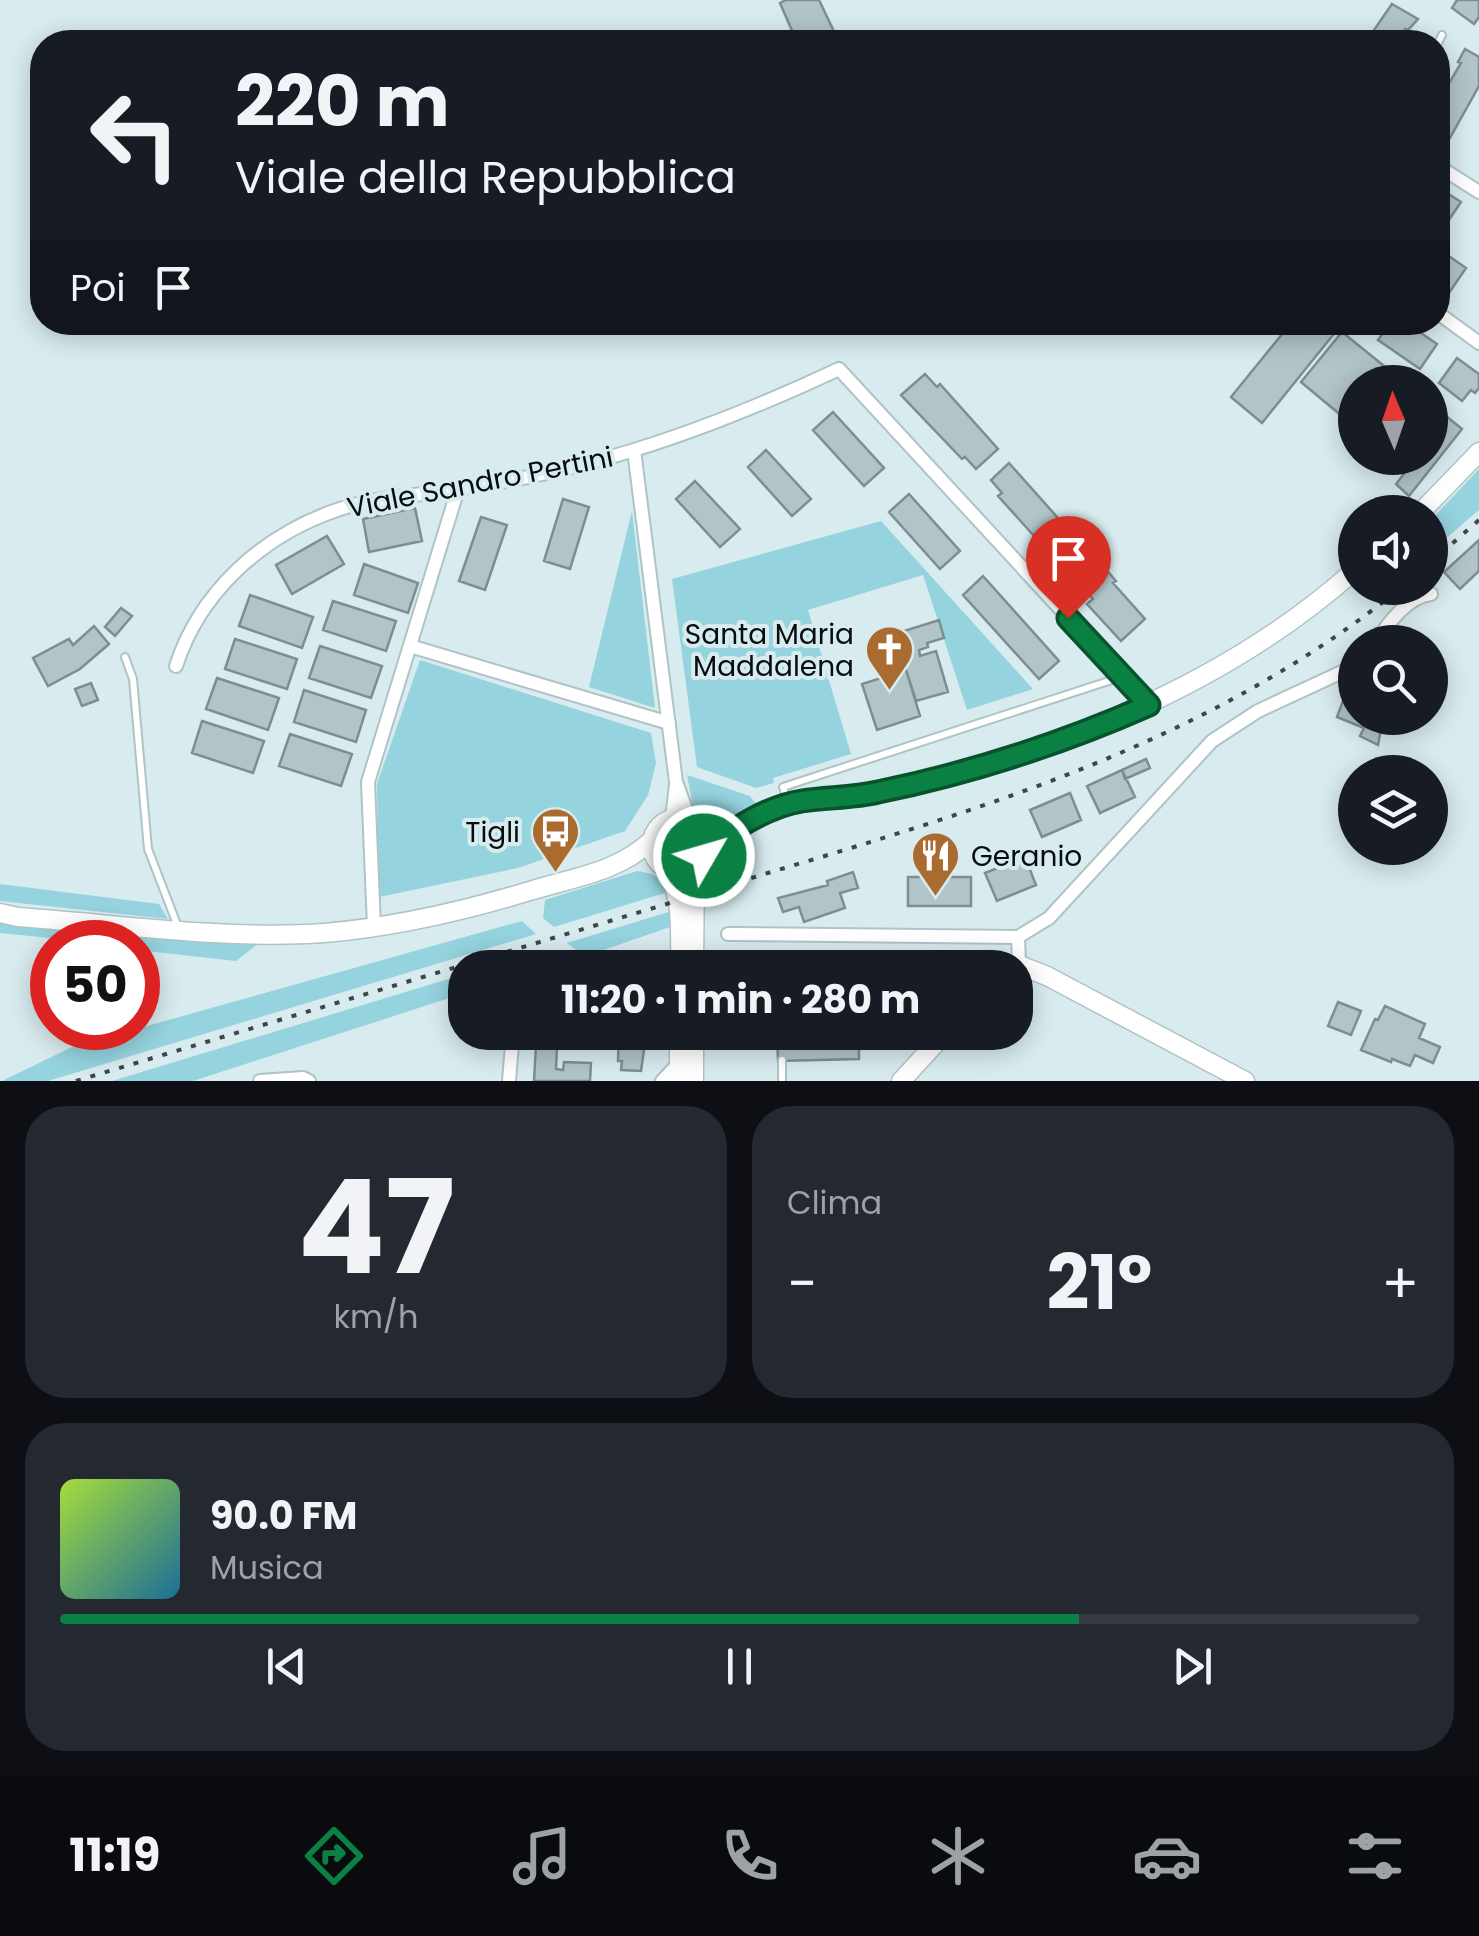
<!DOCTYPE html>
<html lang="it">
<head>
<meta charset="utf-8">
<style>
	body { margin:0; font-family:Poppins,sans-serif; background:#242831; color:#f1f3f6; height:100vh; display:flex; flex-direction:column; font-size:38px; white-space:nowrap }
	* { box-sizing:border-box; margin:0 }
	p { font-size:32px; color:#9ea1a6 }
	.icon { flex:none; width:55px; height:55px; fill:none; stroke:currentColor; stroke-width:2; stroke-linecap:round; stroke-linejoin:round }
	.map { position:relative; height:1081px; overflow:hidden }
	.panel { display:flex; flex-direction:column; gap:25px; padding:25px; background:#0d0f14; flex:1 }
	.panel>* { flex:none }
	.banner { position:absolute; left:30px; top:30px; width:1420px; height:305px; border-radius:40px; box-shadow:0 5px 25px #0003; background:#171b24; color:#f1f3f6; overflow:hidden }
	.needle { width:65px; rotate:358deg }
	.controls { position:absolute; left:1338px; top:365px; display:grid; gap:20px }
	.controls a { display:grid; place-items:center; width:110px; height:110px; border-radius:50%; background:#171b24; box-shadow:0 5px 25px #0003; font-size:50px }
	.speed { position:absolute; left:30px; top:920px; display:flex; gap:20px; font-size:50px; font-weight:700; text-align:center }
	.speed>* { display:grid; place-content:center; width:130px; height:130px; border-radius:50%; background:#171b24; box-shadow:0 5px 25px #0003; line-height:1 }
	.speed .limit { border:15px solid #d22; background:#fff; color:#111 }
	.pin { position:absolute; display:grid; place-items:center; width:85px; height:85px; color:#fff; margin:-102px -42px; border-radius:50% 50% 50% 0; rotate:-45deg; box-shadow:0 0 10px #0007 }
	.pin .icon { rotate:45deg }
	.me { position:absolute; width:110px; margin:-55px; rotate:52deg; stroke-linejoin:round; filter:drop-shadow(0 0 8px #0008) }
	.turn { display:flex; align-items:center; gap:35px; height:210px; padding:0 40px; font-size:45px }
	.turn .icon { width:130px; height:130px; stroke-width:2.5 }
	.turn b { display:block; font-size:70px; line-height:85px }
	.then { display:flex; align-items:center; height:95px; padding:0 40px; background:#0003; gap:20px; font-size:38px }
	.big { font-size:75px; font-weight:700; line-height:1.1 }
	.panel .widget { flex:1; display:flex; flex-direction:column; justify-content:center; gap:15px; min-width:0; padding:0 35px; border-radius:40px; background:#242831 }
	.panel .dial { align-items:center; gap:0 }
	.dial b { font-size:130px; line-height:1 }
	.song { display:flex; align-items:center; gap:30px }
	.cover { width:120px; height:120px; border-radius:15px; background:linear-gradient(135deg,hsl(80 70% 55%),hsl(200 70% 35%)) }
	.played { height:10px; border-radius:5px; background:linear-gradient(90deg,#0b8043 75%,#363941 75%) }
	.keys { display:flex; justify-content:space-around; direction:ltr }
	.heat { display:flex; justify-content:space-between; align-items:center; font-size:55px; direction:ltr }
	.panel .tiles { flex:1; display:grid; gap:25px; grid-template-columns:1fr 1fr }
	.widget:last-child { grid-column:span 2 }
	.trip { position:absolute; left:448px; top:950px; width:585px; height:100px; border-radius:40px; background:#171b24; box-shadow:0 5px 25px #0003; font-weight:700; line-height:100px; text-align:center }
	.tab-bar { display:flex; height:160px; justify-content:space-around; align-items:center; background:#090b0e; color:#9ea1a6 }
	.tab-bar .icon { width:70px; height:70px }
	.tab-bar .selected { color:#0b8043 }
	.tab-bar b { font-size:45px; color:#f1f3f6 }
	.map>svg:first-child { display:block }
	.green { fill:#95d3df }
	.building { fill:#b1c4c7; stroke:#7d8e92; stroke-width:2.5 }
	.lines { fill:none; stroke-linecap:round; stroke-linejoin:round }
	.lane-casing { stroke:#b0c3c6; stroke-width:10 }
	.street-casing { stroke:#b0c3c6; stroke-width:16 }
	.secondary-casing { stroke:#b0c3c6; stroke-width:21 }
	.lane { stroke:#fff; stroke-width:6 }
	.street { stroke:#fff; stroke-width:12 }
	.secondary { stroke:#fff; stroke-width:18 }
	.rail { stroke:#3d4648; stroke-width:4; stroke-dasharray:5 10; stroke-linecap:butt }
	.route-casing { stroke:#07532c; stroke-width:25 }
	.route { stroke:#0b8043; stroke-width:18 }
	.labels { text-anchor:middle; stroke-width:8; stroke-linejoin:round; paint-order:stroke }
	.street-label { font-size:28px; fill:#070d0e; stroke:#d8ebee }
	.poi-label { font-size:28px; fill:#070d0e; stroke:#d8ebee; text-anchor:end }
</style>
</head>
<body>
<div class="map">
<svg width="1479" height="1081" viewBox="0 0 1479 1081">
	<rect width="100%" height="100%" fill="#d8ebee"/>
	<path class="green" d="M1479 469V510L1430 552V521Z
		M632 511 655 708 589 687Z
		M881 521 1033 689 967 710 923 575 808 610 851 754 773 778 774 783 756 788 697 767 672 579Z
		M420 660 651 733 656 763 648 795 625 831 518 868 379 897 377 784Z
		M687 775 750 796 757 805C733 814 715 824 693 806Z
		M637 871C653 874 662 875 668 892L554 927 543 918 545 900Z
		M0 884 159 904 168 919 0 901Z
		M675 910V924L670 927 595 953 581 954 567 943Z
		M0 917 264 939 236 961 138 950V942H92L0 933Z
		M522 921 536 934 48 1081H2L72 1047Z
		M465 974V993L193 1081H112Z"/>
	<path class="building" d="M786 0H819L839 42H782L780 39 793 33 780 3Z
		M1457 0H1479V17L1474 24 1452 8Z
		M1392 4 1418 19 1408 30 1405 29 1398 42 1393 39 1384 42 1378 39 1381 34 1374 30Z
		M1465 49 1479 57V86L1446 145 1438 140V102L1461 63 1458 62Z
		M1438 187 1461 202 1444 227 1438 223Z
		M1443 252 1466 268 1449 293 1441 287 1438 289V260Z
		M1292 322H1318L1333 335 1262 423 1231 397Z
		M1391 322H1405L1437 344 1420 369 1378 340Z
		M1342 332 1404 382H1355V427L1301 382Z
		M1457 358 1479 374V388L1475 393 1471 390 1462 401 1439 383Z
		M925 374 937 387 940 384 998 449 976 469 965 457 962 459 901 395Z
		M1430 403 1462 429 1409 496 1396 484 1406 471 1390 458H1430Z
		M833 412 884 468 864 486 813 430Z
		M766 450 811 499 792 516 748 467Z
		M1009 463 1066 527 1063 530 1074 542 1051 562 1039 549 1043 546 998 496 1002 493 991 480Z
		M695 481 740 529 720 547 676 499Z
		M909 494 960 551 940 569 889 512Z
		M563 499 589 507 570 569 544 561Z
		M415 508 422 541 369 552 363 519Z
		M481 517 507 525 485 590 459 581Z
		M327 536 344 564 292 594 276 565Z
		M1479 540V571L1460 589 1444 572Z
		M364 564 418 583 408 613 354 595Z
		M1103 566 1116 581 1113 583 1145 619 1121 641 1087 604 1093 599 1081 586Z
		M983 576 1059 661 1039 679 963 595Z
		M250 595 313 617 302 648 239 626Z
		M333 601 396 621 386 651 323 630Z
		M121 608 132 616 115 636 105 627Z
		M939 620 944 638 927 643 928 647 919 650 920 656 936 651 948 692 916 701 906 670 900 672 888 636Z
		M94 626 109 644 80 669 48 686 33 658 69 639 73 645Z
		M235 639 297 659 287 689 225 669Z
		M320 646 382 666 371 698 309 678Z
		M906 670 920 716 877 730 862 684Z
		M217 678 279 698 268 730 206 709Z
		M91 683 98 700 82 706 75 689Z
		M304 690 366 710 356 742 294 722Z
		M1344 698 1355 702V718L1383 719 1378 745 1360 736 1364 728 1337 717Z
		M202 721 264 741 253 773 192 753Z
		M290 734 352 754 341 786 279 766Z
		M1146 759 1150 768 1125 779 1122 770Z
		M1122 770 1135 797 1100 813 1087 786Z
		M1070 793 1081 820 1042 837 1030 810Z
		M1025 857 1036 885 997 901 985 873Z
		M853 872 858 888 840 893 845 908 804 922 799 907 783 912 778 898 828 885 827 881Z
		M908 877H971V906H908Z
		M1338 1002 1361 1011 1351 1035 1328 1026Z
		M1385 1006 1425 1024 1419 1038 1440 1047 1433 1063 1415 1055 1410 1066 1392 1059 1391 1062 1361 1050 1375 1019 1378 1020Z
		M619 1032H642L646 1036 641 1071 621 1070 622 1061H618Z
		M777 1032H859V1059L778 1061Z
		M536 1045 557 1046 556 1069 563 1070 564 1062 591 1063 590 1081H534Z"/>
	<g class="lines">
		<defs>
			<path id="lane" d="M1438 43 1442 35
				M125 657 133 679 148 849 178 927
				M788 804 783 787 1121 677
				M782 1081V1060"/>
			<path id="street" d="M1438 166 1479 192
				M1438 313 1479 343
				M634 450 676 782 690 820
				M1377 642C1387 623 1409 596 1431 594
				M410 646 669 723
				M176 666C200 592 261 537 334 511 370 498 409 496 447 491 494 484 543 475 589 463 677 440 758 407 839 369L1149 705
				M672 818 676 785
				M374 927 368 782 458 489
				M728 934 1018 937
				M1019 965 1018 937 1049 918 1212 741 1258 711 1355 666
				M260 1081 303 1078 309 1081
				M509 1081 513 1032
				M662 1081 679 1063"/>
			<path id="secondary" d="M1421 512 1479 452
				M652 845a27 27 0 1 1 54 0a27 27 0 1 1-54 0Z
				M700 828C723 827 746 822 767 814 779 810 790 803 803 801 827 798 853 798 878 792 1048 756 1224 687 1355 570
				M668 870C683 902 680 933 680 968
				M0 913 18 917C118 924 225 940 324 933 396 927 464 911 533 890 576 877 617 872 651 841
				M694 968 695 868
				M1015 968 1019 965 1047 976 1245 1081
				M694 1032V1081
				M679 1081V1032
				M901 1081 946 1032"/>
		</defs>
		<use href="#lane" class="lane-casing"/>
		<use href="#street" class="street-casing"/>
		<use href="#secondary" class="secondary-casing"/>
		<use href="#lane" class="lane"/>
		<use href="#street" class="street"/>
		<use href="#secondary" class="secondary"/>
		<path class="rail" d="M1430 563 1479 520
			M708 891C956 816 1194 754 1401 588
			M76 1081 670 903"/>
	</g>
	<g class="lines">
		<defs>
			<path id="route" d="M704 856 706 849C733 829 768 806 802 801 827 797 853 798 878 792 970 773 1063 743 1149 705L1068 618"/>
		</defs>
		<use href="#route" class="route-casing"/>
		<use href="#route" class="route"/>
	</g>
	<defs>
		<symbol id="church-pin" viewBox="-11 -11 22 30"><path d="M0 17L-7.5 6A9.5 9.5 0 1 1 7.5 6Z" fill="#a96b30" stroke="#d8ebee"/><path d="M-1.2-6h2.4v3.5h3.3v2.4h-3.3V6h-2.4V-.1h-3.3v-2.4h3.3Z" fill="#fff"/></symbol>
		<symbol id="bus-pin" viewBox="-11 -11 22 30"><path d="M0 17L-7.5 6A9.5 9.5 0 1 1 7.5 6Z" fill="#a96b30" stroke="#d8ebee"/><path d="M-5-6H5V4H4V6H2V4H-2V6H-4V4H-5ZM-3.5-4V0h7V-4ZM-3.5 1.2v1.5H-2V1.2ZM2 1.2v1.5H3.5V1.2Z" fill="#fff"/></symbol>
		<symbol id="restaurant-pin" viewBox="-11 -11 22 30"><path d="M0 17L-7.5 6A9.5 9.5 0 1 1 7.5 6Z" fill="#a96b30" stroke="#d8ebee"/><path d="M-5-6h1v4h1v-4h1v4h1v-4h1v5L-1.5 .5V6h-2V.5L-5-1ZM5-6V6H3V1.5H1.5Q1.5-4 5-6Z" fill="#fff"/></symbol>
	</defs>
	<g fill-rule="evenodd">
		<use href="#church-pin" x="862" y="622" width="55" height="75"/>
		<use href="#bus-pin" x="528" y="804" width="55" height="75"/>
		<use href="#restaurant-pin" x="908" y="828" width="55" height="75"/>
	</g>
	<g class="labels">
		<g class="street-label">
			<text transform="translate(480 482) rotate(-11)" y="10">Viale Sandro Pertini</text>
		</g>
		<g class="poi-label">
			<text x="854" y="644">Santa Maria<tspan x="854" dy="32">Maddalena</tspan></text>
			<text x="520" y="842">Tigli</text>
			<text x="971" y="866" text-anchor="start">Geranio</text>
		</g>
	</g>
</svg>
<div class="controls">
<a><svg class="needle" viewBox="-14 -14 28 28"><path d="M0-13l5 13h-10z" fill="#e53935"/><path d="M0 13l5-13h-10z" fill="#9ea1a6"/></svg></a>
<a><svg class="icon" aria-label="sound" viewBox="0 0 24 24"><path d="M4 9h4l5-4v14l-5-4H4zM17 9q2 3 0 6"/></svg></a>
<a><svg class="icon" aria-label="search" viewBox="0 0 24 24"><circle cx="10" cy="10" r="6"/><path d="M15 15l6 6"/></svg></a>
<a><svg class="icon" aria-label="layers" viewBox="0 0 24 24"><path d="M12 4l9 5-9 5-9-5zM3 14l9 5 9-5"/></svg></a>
</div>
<div class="speed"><div class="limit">50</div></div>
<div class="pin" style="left:1068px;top:618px;background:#d93025"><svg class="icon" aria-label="arrive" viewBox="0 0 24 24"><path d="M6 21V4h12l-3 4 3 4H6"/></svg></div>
<svg class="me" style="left:704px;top:856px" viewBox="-20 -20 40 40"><circle r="17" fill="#0b8043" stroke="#fff" stroke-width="3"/><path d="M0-11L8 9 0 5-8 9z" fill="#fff"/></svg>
<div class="trip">11:20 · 1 min · 280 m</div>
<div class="banner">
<div class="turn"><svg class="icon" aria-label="left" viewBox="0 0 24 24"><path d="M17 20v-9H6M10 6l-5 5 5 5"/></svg><div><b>220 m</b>Viale della Repubblica</div></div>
<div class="then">Poi<svg class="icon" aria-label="arrive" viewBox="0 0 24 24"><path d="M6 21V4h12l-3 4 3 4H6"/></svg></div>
</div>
</div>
<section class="panel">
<div class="tiles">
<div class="widget dial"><b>47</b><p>km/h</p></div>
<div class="widget"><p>Clima</p>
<div class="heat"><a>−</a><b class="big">21°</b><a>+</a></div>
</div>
<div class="widget">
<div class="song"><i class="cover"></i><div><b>90.0 FM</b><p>Musica</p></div></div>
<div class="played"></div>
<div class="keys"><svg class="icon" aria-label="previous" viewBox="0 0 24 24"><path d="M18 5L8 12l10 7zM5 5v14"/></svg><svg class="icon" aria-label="pause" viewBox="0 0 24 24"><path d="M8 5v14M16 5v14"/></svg><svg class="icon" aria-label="next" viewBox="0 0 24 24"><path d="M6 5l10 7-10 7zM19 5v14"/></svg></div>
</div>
</div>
</section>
<nav class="tab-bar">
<b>11:19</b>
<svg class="icon selected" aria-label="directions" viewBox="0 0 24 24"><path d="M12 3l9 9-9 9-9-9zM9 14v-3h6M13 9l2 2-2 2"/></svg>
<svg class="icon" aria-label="music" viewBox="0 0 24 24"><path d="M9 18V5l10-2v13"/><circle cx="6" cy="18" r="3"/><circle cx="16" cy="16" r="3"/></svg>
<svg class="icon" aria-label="phone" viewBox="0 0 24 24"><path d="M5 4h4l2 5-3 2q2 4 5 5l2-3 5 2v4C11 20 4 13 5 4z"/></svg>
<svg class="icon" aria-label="climate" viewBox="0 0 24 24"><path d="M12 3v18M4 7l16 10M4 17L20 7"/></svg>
<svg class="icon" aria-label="car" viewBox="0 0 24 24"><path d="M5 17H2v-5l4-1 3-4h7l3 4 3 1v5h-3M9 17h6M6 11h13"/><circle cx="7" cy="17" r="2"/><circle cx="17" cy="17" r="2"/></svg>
<svg class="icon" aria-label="filters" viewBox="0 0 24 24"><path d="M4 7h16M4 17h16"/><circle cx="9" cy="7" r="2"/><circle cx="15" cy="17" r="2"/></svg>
</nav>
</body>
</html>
